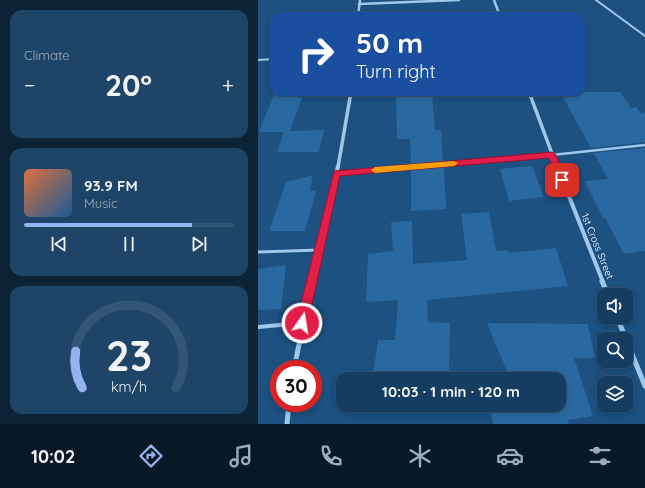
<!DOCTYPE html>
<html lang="en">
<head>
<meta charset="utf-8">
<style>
	body { margin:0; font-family:Quicksand,sans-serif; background:#1e4467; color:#f1f3f6; height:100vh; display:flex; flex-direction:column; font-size:15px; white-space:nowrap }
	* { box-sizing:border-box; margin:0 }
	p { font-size:13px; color:#9daebd }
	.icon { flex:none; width:22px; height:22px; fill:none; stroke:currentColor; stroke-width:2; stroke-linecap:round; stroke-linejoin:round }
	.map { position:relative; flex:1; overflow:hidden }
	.details { display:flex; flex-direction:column; gap:10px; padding:10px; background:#0c2235; width:258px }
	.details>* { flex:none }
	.banner { position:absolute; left:12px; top:12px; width:315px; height:84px; border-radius:12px; box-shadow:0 2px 6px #0003,0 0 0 1px #345676; background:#1a4fa0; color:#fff; overflow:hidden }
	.controls { position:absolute; left:339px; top:288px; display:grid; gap:8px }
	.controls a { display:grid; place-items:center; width:36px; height:36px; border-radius:8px; background:#153d61; box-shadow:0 2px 6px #0003,0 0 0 1px #345676; font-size:20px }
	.speed { position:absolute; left:12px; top:360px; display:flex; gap:8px; font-size:20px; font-weight:700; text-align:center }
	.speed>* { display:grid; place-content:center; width:52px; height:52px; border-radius:50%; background:#153d61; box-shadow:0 2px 6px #0003,0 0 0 1px #345676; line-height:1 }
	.speed .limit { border:6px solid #d22; background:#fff; color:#111 }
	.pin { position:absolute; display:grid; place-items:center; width:34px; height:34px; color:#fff; margin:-17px; border-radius:8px; box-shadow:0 2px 6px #0006 }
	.me { position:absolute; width:44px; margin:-22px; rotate:13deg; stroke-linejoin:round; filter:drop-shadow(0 0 3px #0008) }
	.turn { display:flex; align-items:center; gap:14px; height:84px; padding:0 20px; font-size:18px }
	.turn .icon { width:52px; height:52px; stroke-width:2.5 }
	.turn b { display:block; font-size:28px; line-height:34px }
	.big { font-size:30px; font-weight:800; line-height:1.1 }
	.details .widget { flex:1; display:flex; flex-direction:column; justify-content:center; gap:6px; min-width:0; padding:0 14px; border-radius:12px; background:#1e4467 }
	.details .dial { align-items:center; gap:0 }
	.dial svg { height:104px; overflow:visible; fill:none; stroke:#345676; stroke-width:7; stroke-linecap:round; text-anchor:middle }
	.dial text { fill:#f1f3f6; stroke:none }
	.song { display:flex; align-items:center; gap:12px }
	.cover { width:48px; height:48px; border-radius:6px; background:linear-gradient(135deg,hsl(20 70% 55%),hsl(210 70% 35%)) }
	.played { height:4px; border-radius:2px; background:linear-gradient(90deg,#95b2f1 80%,#345676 80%) }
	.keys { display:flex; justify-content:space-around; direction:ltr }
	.heat { display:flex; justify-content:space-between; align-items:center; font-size:22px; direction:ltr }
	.trip { position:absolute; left:78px; top:372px; width:230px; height:40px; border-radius:12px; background:#153d61; box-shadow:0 2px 6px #0003,0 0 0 1px #345676; font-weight:800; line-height:40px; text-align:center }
	.tab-bar { display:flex; height:64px; justify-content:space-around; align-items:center; background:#081827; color:#9daebd }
	.tab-bar .icon { width:28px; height:28px }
	.tab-bar .on { color:#95b2f1 }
	.tab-bar b { font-size:18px; color:#f1f3f6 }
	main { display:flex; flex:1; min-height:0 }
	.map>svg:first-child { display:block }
	.building { fill:#2a699f }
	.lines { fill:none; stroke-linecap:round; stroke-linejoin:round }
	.lane-far3 { stroke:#a0c8ea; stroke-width:2 }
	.lane-far2 { stroke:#a0c8ea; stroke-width:2.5 }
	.lane-far1 { stroke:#a0c8ea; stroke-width:3 }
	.lane { stroke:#a0c8ea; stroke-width:4 }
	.street-far3 { stroke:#a0c8ea; stroke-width:2.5 }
	.street-far2 { stroke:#a0c8ea; stroke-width:3.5 }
	.street-far1 { stroke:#a0c8ea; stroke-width:4 }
	.street { stroke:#a0c8ea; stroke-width:5 }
	.route { fill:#e11d48; stroke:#92132f }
	.slow { fill:#f59e0b }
	.labels { text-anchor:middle; stroke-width:4; stroke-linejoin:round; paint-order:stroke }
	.street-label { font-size:10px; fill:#fff; stroke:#1c5181 }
</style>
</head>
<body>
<main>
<section class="details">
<div class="widget"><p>Climate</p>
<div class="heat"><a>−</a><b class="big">20°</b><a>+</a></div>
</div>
<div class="widget">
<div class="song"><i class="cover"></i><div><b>93.9 FM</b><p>Music</p></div></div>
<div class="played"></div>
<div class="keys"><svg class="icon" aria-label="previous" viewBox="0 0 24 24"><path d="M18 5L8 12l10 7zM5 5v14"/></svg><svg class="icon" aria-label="pause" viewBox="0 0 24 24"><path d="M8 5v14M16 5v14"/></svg><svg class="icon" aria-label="next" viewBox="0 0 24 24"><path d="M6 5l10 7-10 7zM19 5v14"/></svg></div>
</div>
<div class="widget dial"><svg viewBox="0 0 100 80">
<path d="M14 69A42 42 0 1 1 86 69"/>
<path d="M14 69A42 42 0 0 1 9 41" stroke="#95b2f1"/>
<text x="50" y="56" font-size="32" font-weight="700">23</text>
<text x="50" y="72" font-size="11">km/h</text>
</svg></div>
</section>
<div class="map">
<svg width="387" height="424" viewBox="0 0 387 424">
	<rect width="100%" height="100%" fill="#1c5181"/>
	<path class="building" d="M17 92H46L32 131 66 130 61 152H19L26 132H1Z
		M302 92H362L373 108 379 107 382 113 387 112V142L333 148Z
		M174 93 177 130H183L185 161 153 164 152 139H139L138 95Z
		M387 148V251L366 254 347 218H345L327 181 350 179 336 153Z
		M274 166 286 197 251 201 242 169Z
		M186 167 188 209 153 211V170Z
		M55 175 52 191H58L47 231H11L28 182Z
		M231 212 238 251 250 250 251 253 298 248 310 286 169 300 170 322 192 323 191 376H115L120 340H137L140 300 108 302 110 254 135 251 133 222 154 221 155 264 209 260 203 214Z
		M28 265 23 309 0 310V269Z
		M229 323 330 324 337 358H316L335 416 310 420 311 424H235L232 405H301V379H252Z"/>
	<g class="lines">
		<path class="lane-far3" d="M338 0 387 36
			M0 60 16 59"/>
		<path class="lane-far2" d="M147 167 294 155 387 145"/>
		<path class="lane-far1" d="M79 173 159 166
			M0 252 61 250"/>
		<path class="lane" d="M0 327 44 323"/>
		<path class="street-far3" d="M236 0 242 16
			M101 4 201 0
			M100 16 102 0"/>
		<path class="street-far2" d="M271 92 299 167
			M80 167 93 92"/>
		<path class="street-far1" d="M299 166 345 282
			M54 282 80 166"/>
		<path class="street" d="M344 281 350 295
			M359 317 387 386
			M36 369 54 281
			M29 424 31 403"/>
	</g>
	<path class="route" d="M294 152 298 155 308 180 307 182H301L291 158 82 176 50 323 48 327 44 328 40 327 38 323 76 171Z"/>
	<path class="slow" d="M196 161 200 163 196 166 117 173 113 170 117 167Z"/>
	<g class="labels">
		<g class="street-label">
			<text transform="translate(340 246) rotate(68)" y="4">1st Cross Street</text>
		</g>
	</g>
</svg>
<div class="controls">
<a><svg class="icon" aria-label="sound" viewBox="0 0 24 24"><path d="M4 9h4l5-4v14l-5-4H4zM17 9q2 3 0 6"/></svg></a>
<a><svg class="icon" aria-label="search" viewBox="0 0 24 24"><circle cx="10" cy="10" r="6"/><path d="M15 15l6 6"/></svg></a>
<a><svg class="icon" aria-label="layers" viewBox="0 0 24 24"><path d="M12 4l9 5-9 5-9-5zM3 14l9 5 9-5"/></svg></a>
</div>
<div class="speed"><div class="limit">30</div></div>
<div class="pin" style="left:304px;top:180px;background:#d93025"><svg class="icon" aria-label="arrive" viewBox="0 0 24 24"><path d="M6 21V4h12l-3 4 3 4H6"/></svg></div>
<svg class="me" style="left:44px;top:323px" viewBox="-20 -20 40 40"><circle r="17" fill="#e11d48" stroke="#fff" stroke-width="3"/><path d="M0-11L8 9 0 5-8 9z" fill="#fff"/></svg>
<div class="trip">10:03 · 1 min · 120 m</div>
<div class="banner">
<div class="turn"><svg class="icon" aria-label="right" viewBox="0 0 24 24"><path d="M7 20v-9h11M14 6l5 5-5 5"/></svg><div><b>50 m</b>Turn right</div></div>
</div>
</div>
</main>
<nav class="tab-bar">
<b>10:02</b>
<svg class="icon on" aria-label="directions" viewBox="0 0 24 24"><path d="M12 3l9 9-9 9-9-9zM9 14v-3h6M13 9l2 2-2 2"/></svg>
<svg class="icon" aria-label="music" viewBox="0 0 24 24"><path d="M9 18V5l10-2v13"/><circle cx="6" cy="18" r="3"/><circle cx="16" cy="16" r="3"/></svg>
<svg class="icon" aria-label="phone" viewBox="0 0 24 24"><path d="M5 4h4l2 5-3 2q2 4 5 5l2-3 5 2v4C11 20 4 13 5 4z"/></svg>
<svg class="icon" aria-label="climate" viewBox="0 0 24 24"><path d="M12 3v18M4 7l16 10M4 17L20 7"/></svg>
<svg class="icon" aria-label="car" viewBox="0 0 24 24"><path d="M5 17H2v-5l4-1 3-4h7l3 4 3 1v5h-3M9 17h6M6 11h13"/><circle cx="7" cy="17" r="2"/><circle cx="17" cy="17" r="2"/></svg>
<svg class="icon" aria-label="filters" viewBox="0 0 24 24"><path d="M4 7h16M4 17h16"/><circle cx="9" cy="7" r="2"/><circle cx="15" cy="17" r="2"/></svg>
</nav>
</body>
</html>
